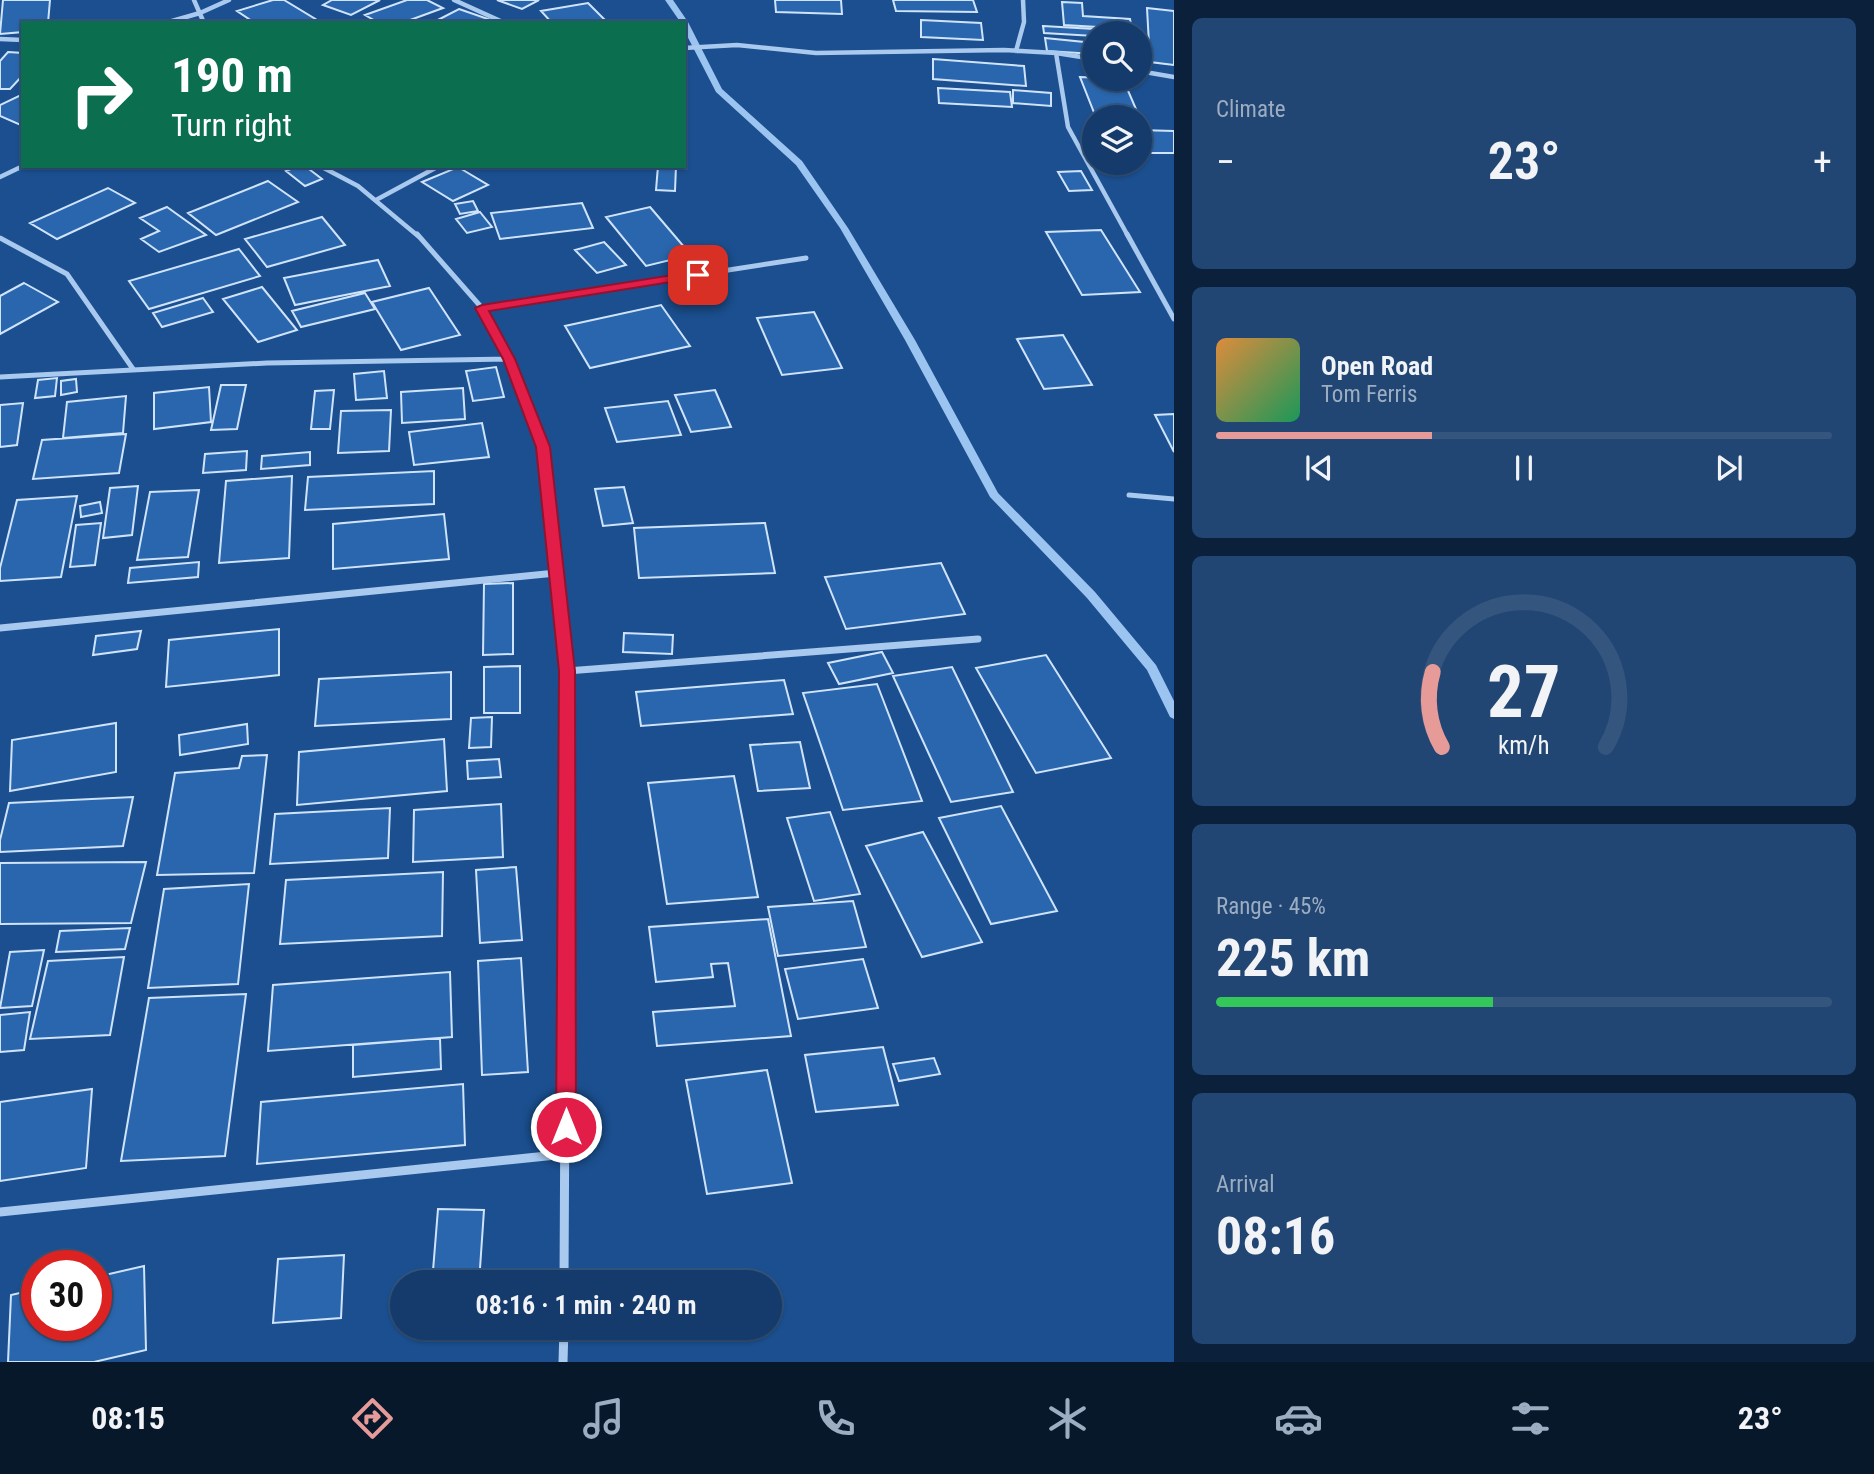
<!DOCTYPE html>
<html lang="en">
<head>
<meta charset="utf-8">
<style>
	body { margin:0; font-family:"Roboto Condensed",sans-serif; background:#214673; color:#f1f3f6; height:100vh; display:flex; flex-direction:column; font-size:26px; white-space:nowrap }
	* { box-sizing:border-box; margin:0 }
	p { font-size:23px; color:#9dadc1 }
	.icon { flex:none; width:38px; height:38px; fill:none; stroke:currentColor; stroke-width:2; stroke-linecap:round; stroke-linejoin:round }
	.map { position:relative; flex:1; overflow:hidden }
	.sheet { display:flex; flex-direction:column; gap:18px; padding:18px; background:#0b203b; width:700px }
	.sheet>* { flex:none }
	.top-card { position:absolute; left:21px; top:21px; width:665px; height:147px; border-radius:0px; box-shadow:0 2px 5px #0004,0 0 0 2px #33557e; background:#0b6e4f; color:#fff; overflow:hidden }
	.tools { position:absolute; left:1082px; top:21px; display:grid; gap:14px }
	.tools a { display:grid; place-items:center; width:70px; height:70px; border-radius:50%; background:#143b6b; box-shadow:0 2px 5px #0004,0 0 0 2px #33557e; font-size:35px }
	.speed { position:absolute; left:21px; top:1250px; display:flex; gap:14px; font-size:35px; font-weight:700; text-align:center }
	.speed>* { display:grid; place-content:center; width:91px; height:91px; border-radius:50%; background:#143b6b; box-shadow:0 2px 5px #0004,0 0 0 2px #33557e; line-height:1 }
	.speed .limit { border:10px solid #d22; background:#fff; color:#111 }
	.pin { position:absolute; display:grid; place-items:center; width:60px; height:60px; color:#fff; margin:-30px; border-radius:14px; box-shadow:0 4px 10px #0006 }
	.me { position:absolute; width:77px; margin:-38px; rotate:0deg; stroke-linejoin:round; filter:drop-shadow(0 0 5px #0008) }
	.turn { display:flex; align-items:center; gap:24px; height:147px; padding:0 35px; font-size:32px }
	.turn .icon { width:91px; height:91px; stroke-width:2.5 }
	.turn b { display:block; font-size:49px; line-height:60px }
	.big { font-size:52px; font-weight:700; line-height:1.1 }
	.sheet .card { flex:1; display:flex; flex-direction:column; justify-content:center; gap:10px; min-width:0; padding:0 24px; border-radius:10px; background:#214673 }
	.sheet .dial { align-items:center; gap:0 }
	.dial svg { height:182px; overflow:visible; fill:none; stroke:#33557e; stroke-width:7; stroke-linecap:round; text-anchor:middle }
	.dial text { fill:#f1f3f6; stroke:none }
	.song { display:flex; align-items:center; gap:21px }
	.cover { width:84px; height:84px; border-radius:10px; background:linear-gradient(135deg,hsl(30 70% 55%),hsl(150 70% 35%)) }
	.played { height:7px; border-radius:4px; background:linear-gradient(90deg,#e69b98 35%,#33557e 35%) }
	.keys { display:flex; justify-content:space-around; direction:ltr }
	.heat { display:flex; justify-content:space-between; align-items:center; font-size:38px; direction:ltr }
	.charge { height:10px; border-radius:5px; background:linear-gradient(90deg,#34c759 45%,#33557e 0) }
	.trip { position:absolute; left:390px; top:1270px; width:392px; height:70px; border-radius:35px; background:#143b6b; box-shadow:0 2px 5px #0004,0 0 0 2px #33557e; font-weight:700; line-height:70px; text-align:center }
	.tabs { display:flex; height:112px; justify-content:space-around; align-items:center; background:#08182b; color:#9dadc1 }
	.tabs .icon { width:49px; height:49px }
	.tabs .current { color:#e69b98 }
	.tabs b { font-size:32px; color:#f1f3f6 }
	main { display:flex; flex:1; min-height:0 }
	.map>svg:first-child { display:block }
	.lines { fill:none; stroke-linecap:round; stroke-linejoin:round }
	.stream { fill:#9cc4f0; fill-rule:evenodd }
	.building { fill:#2a66ad; stroke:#cfe3fa; stroke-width:2 }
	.minor-far3 { stroke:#a9c9ee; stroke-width:4.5 }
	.minor-far2 { stroke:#a9c9ee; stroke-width:5 }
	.minor-far1 { stroke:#a9c9ee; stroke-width:7 }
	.minor { stroke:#a9c9ee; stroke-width:9 }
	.route { fill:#e11d48; stroke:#92132f; stroke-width:2 }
</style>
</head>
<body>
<main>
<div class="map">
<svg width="1174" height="1362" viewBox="0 0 1174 1362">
	<rect width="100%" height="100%" fill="#1b4f8f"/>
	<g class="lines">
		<path class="stream" d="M665 0H673L688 22 722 89 802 161 848 228 915 340 998 493 1095 592 1156 665 1174 701V719L1170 717 1147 670 1087 598 990 497 905 340 840 228 796 165 716 92 684 30V23H681Z"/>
	</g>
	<path class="building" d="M3 0H50L48 23H23V32L0 34Z
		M273 0H284L322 23H255L237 11Z
		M332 0H380L351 15 323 5Z
		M407 0H427L443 8 402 23H379L365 15Z
		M497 0H539L522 9Z
		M775 0H841L842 14 776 12Z
		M893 0H973L977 12 896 11Z
		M1062 2 1082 3 1083 16 1130 19 1132 29 1064 25Z
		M588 3 608 23H552L541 11Z
		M1147 8 1174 11V65L1150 62Z
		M459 9 488 19 482 23H432Z
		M921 20 981 23 983 40 921 37Z
		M1043 26 1129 31V33H1094V36L1044 33Z
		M1045 38 1094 43V54L1047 51Z
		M8 52 23 53V75L10 89H0V61Z
		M933 59 1024 66 1026 86 933 79Z
		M1080 77 1123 79 1139 116 1095 115Z
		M938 88 1010 92 1012 107 939 103Z
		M1013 90 1051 93V106L1013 103Z
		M23 94V126L0 116V105Z
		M1139 130 1174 131V153H1139Z
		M298 166H305L322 179 305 186 286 171Z
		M658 166H676L675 191 656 190Z
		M458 167 488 185 453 201 422 182Z
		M1081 171 1092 190 1069 191 1058 172Z
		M268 181 298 202 216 235 188 213Z
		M108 188 135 203 57 239 30 223Z
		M473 201 478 211 460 214 455 204Z
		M582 203 593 228 500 239 491 213Z
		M167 207 206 235 159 252 141 239 159 231 140 218Z
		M650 207 691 255 646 266 606 217Z
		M480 212 492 227 467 233 456 219Z
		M322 217 345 245 267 267 245 239Z
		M1101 230 1140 292 1082 295 1046 232Z
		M604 242 626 265 597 273 575 250Z
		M239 249 260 276 149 309 129 281Z
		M378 260 390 286 295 305 284 278Z
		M24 283 58 302 0 334V296Z
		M262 287 297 330 258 342 223 299Z
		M429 288 460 335 401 350 372 302Z
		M365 293 375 309 301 327 292 311Z
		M203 298 213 312 162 327 153 313Z
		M661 305 690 346 590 368 565 326Z
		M814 312 842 368 782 375 757 318Z
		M1063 335 1092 385 1044 389 1017 339Z
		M496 367 504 397 473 401 466 371Z
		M384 371 387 398 356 400 354 374Z
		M57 378 55 396 35 398 38 380Z
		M76 379 77 392 61 395V381Z
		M221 385H246L237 429 211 430Z
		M209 387 211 422 154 429V393Z
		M463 388 465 419 402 423 401 392Z
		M334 390 330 429H311L315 391Z
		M715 390 731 427 691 432 675 395Z
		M126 396 123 433 63 438 67 402Z
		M668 401 681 435 617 442 605 408Z
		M23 403 17 445 0 447V405Z
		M391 410 389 451 338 453 341 411Z
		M1174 414V452L1155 415Z
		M482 423 489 457 414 465 409 432Z
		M126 434 119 473 33 479 42 440Z
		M247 451 246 470 203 473 205 454Z
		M310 452V465L261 469 262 456Z
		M434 471V504L305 510 308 477Z
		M292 476 289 558 219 563 226 481Z
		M138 486 132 535 103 538 110 488Z
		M624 487 633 523 603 526 595 489Z
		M199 490 188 557 137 560 150 492Z
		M77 496 61 577 0 581V568L17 500Z
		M100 502 102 513 81 517 80 506Z
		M444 514 449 559 333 569V524Z
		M101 523 95 565 70 567 76 525Z
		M765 523 775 573 639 578 634 528Z
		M199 562 198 577 128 583 130 568Z
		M941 563 965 614 846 629 825 577Z
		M513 583V654L483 655 484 584Z
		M279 629V675L166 687 169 640Z
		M141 631 137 649 93 655 96 636Z
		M624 633 673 635 672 654 623 652Z
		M882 652 893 673 839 684 828 663Z
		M1046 655 1111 758 1036 773 976 668Z
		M520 666V713H484V667Z
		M952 667 1013 792 951 802 893 676Z
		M451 672V719L315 726 319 679Z
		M784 680 793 714 641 726 636 692Z
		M877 684 922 801 843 810 803 693Z
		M492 717 491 747 469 748 471 718Z
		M116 723V772L10 791 12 740Z
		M247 724 248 744 180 755 179 735Z
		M444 739 447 791 297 805 299 752Z
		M800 742 810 788 758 791 750 745Z
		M267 755 254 873 157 875 175 773 239 768 242 756Z
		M499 759 501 777 468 779 467 761Z
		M734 776 758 897 667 904 648 783Z
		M133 797 123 846 0 852V840L9 803Z
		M501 804 503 857 413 862 414 810Z
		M1001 806 1057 911 991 924 939 818Z
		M390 808 388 858 270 864 275 814Z
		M830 812 860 894 814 901 787 818Z
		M923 832 982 942 922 957 866 846Z
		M146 862 131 923 0 924V863Z
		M516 867 522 940 480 943 476 870Z
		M443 872 442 936 280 944 286 880Z
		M249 884 238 984 148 988 164 889Z
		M853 901 866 947 778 956 768 907Z
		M768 919 791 1036 657 1046 653 1012 735 1006 728 963 711 964 713 977 656 982 649 927Z
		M130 928 125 949 56 952 60 931Z
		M44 950 32 1006 0 1008 10 952Z
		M124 957 110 1035 30 1039 48 961Z
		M521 958 528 1072 482 1075 478 961Z
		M863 959 878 1008 798 1019 785 969Z
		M450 972 452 1037 268 1051 273 985Z
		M246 994 225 1156 121 1161 149 998Z
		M30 1012 24 1050 0 1052V1015Z
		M440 1038 441 1069 353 1077V1045Z
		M883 1047 898 1105 816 1112 805 1055Z
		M934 1058 940 1074 899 1081 893 1064Z
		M767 1070 792 1183 707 1194 686 1080Z
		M463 1084 465 1145 257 1164 261 1102Z
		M92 1089 86 1168 0 1181V1102Z
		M438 1209 484 1210 479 1283H432Z
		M344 1255 341 1318 273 1323 278 1259Z
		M144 1266 146 1350 94 1362H8L11 1295 37 1289V1325H96V1277Z"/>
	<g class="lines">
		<path class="minor-far3" d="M194 0 204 23
			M454 0 505 23
			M165 23 200 13 229 0
			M0 39 23 40
			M684 48 737 45 816 53 1004 50 1056 53 1094 59
			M1016 51 1024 22 1023 0
			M1056 53 1068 127 1128 236
			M1139 71 1174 77
			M320 166 358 186 418 236
			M0 177 23 166
			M376 200 439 166"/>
		<path class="minor-far2" d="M417 234 482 308 509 359 543 447 552 530
			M1127 234 1174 319
			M0 238 67 274 133 369
			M482 308 806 258
			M0 377 267 363 509 359
			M1129 495 1174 499"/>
		<path class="minor-far1" d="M552 529 567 671 566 900
			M0 628 556 573
			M567 671 978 639"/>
		<path class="minor" d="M0 1212 566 1154
			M564 1283 566 898
			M563 1362 564 1328"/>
	</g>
	<path class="route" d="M698 271 704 275 702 277 489 311 515 359 550 447 575 671 576 1127 573 1134 566 1137 559 1134 556 1127 559 671 536 447 503 359 475 308 482 305Z"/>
</svg>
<div class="tools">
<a><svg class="icon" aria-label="search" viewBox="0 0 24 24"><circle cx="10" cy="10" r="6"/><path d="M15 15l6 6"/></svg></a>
<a><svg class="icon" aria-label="layers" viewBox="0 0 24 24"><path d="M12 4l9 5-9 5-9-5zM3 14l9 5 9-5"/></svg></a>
</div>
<div class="speed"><div class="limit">30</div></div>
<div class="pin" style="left:698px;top:275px;background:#d93025"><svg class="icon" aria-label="arrive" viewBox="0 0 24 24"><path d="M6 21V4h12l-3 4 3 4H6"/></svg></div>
<svg class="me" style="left:566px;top:1127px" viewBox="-20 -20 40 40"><circle r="17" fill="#e11d48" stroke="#fff" stroke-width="3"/><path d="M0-11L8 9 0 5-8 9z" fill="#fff"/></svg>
<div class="trip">08:16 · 1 min · 240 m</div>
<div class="top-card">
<div class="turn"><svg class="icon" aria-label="right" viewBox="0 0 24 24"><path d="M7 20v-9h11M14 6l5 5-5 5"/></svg><div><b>190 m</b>Turn right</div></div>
</div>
</div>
<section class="sheet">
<div class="card"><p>Climate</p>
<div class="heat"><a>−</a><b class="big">23°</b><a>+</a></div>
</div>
<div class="card">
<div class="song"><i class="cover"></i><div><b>Open Road</b><p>Tom Ferris</p></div></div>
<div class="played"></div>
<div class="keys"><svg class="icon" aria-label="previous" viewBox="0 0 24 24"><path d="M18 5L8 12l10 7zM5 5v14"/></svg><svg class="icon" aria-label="pause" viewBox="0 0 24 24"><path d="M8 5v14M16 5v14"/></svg><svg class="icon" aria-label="next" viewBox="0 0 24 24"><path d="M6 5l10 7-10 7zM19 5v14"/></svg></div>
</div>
<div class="card dial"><svg viewBox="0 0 100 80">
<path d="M14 69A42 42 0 1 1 86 69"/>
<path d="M14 69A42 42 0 0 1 10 36" stroke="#e69b98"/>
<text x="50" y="56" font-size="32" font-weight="700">27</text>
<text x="50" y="72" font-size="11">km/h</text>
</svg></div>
<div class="card"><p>Range · 45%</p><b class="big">225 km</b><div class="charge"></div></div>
<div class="card"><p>Arrival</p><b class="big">08:16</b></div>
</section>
</main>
<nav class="tabs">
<b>08:15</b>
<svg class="icon current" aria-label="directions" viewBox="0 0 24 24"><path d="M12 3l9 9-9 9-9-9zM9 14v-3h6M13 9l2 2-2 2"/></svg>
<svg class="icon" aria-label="music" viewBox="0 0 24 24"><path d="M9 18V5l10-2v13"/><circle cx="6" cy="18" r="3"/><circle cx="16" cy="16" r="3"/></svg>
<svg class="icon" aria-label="phone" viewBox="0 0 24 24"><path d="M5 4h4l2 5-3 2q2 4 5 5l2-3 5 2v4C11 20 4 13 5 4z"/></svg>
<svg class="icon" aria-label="climate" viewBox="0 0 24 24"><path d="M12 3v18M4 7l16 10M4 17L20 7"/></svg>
<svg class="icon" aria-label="car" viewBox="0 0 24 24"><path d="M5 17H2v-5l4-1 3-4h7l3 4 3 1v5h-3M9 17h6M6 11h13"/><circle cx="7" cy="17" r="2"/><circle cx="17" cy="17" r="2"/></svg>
<svg class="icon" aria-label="filters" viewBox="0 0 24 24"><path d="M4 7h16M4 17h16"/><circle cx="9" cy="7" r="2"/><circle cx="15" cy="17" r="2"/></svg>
<b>23°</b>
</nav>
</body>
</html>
